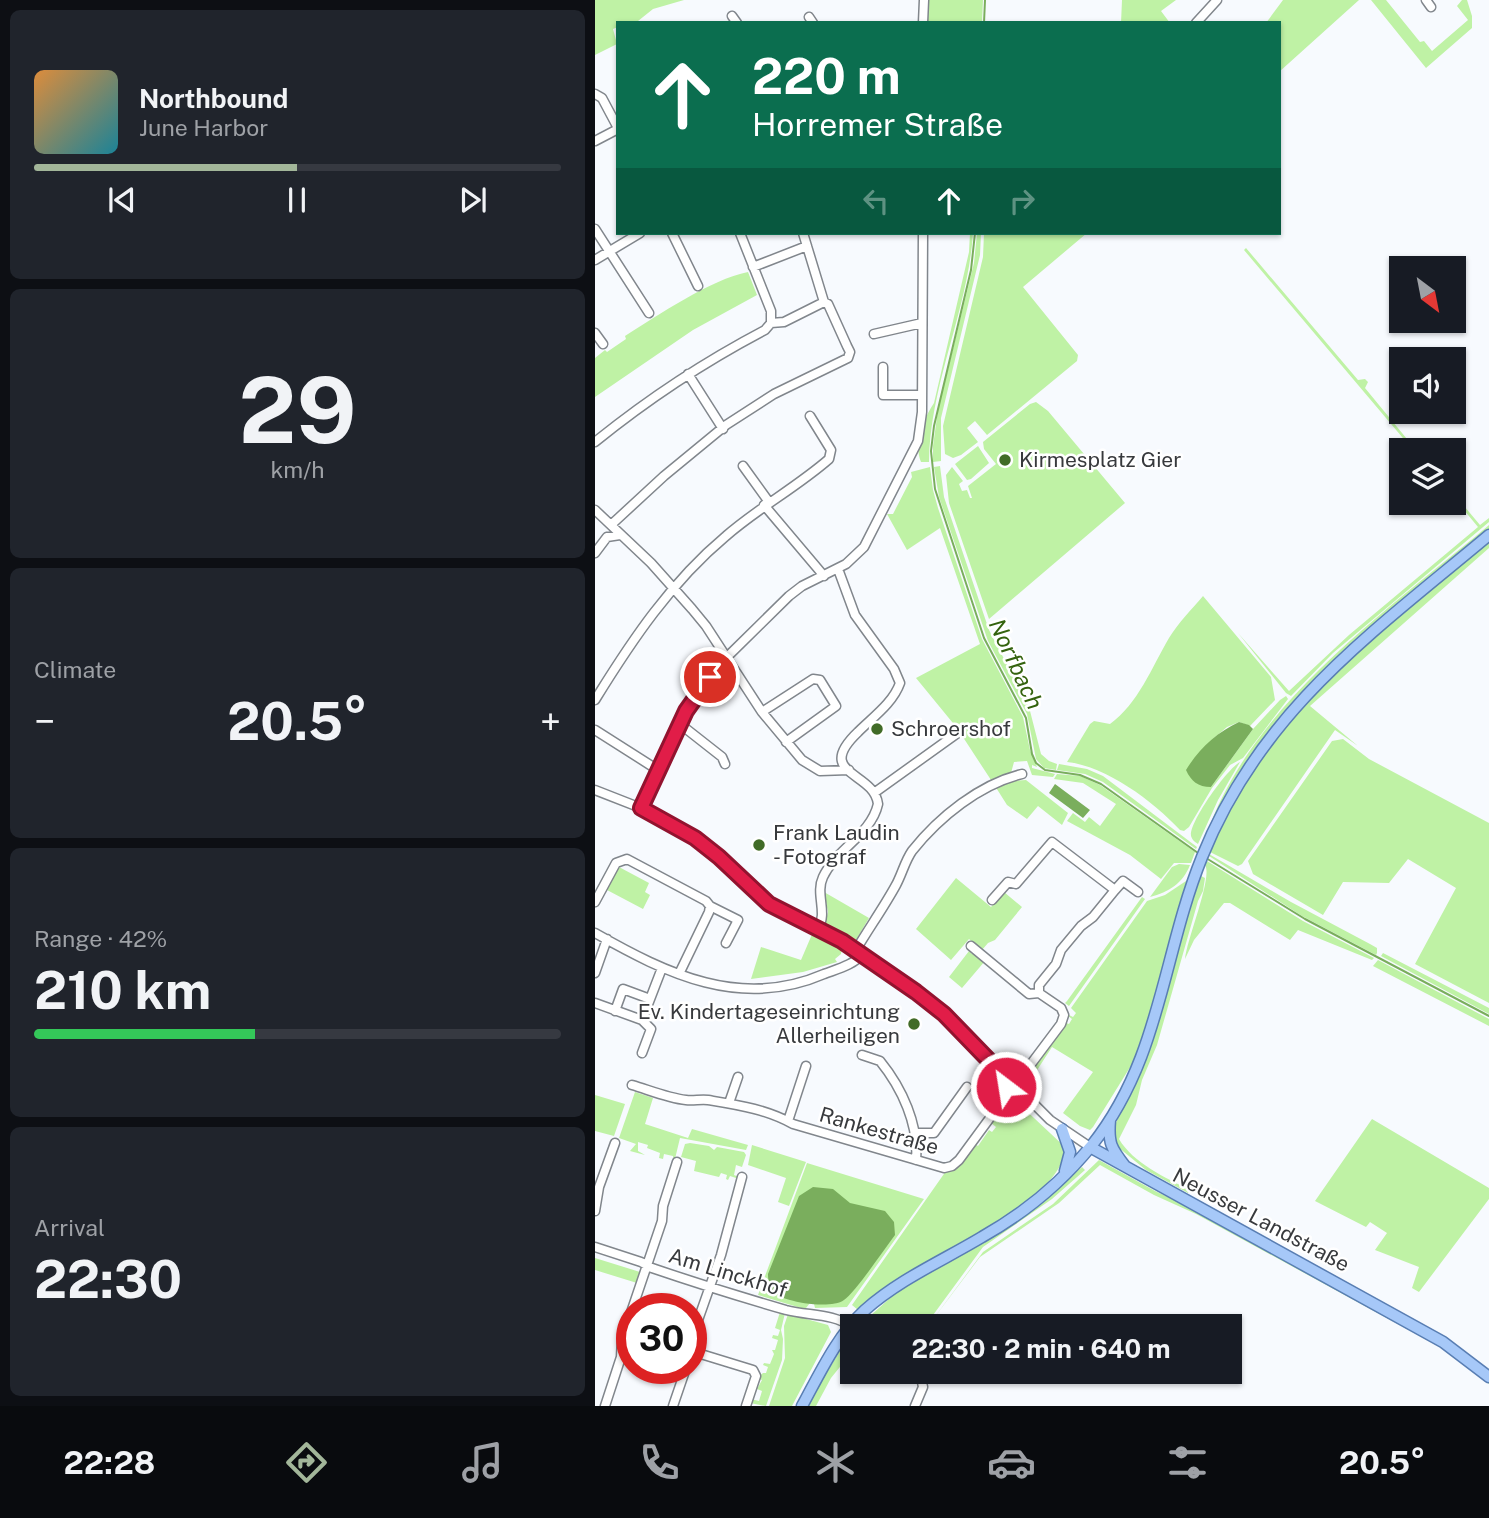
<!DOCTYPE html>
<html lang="en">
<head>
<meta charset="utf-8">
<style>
	body { margin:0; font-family:"Public Sans",sans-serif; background:#20242c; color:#f1f3f6; height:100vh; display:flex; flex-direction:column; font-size:26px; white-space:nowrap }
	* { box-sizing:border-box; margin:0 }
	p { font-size:23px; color:#9ea1a6 }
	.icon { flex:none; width:38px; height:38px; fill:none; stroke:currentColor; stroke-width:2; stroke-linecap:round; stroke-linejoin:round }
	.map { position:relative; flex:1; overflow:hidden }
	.details { display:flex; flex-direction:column; gap:10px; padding:10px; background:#0d0f14; width:595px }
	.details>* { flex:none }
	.hud { position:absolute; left:21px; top:21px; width:665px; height:214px; border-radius:0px; box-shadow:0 2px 5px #0004; background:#0b6e4f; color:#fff; overflow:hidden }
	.needle { width:46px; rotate:148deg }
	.tools { position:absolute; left:794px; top:256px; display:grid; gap:14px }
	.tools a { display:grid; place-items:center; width:77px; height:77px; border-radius:0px; background:#171b24; box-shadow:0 2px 5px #0004; font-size:35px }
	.speed { position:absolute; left:21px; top:1293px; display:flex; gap:14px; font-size:35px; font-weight:700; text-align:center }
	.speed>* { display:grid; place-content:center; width:91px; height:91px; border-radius:50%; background:#171b24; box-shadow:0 2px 5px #0004; line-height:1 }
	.speed .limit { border:10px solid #d22; background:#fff; color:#111 }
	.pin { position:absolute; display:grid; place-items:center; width:60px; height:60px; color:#fff; margin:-30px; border:4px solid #fff; border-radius:50%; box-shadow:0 2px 7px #0007 }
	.me { position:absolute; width:77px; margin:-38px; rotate:329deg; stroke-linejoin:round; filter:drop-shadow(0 0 5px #0008) }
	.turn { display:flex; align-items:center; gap:24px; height:147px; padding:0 21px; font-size:32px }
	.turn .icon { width:91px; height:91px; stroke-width:2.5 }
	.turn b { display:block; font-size:49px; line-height:60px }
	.lanes { display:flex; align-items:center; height:66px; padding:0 21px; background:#0003; justify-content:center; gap:35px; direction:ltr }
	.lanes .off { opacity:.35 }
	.big { font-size:52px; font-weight:700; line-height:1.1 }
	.details .widget { flex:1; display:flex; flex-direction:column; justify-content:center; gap:10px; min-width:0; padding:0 24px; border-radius:10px; background:#20242c }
	.details .dial { align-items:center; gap:0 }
	.dial b { font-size:91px; line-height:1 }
	.song { display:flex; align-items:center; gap:21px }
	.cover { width:84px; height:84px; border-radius:10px; background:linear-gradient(135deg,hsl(30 70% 55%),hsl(190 70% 35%)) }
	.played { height:7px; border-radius:4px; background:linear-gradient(90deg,#a2b699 50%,#363941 50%) }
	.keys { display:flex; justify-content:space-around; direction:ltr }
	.heat { display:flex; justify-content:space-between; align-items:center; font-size:38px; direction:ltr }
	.charge { height:10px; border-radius:5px; background:linear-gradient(90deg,#34c759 42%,#363941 0) }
	.trip { position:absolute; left:245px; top:1314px; width:402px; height:70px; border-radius:0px; background:#171b24; box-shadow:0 2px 5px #0004; font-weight:700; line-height:70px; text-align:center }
	.menu { display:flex; height:112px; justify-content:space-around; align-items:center; background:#090b0e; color:#9ea1a6 }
	.menu .icon { width:49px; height:49px }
	.menu .current { color:#a2b699 }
	.menu b { font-size:32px; color:#f1f3f6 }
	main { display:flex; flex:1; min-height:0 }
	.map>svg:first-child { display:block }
	.green { fill:#bff2a5 }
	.water { fill:#7aae5d }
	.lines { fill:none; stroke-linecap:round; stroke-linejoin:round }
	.stream { stroke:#7aae5d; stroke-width:2 }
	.minor-casing { stroke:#81868c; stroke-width:11 }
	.major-casing { stroke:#597eb3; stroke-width:13 }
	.minor { stroke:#fff; stroke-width:8 }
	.major { stroke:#a6c8f8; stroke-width:10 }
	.route-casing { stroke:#92132f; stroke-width:18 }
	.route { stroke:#e11d48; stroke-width:12 }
	.poi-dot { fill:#416b27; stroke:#fff; stroke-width:2.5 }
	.labels { text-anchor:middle; stroke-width:5; stroke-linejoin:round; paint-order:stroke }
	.poi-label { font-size:21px; fill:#383a3d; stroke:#fff; text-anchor:start }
	.street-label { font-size:21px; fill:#383a3d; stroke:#fff }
	.water-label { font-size:23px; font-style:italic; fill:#34630e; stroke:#fff }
</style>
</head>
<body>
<main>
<section class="details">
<div class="widget">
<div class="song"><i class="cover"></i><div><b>Northbound</b><p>June Harbor</p></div></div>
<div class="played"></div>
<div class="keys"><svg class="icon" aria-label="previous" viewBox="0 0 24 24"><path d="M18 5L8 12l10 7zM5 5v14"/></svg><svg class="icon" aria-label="pause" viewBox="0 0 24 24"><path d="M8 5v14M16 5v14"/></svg><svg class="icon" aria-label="next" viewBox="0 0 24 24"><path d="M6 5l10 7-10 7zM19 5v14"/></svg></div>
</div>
<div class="widget dial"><b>29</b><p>km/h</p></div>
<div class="widget"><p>Climate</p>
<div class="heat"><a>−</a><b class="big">20.5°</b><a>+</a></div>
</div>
<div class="widget"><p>Range · 42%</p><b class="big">210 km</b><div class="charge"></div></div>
<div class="widget"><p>Arrival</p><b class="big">22:30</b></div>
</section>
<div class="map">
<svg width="894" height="1406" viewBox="0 0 894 1406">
	<rect width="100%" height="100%" fill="#f7fafe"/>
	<path class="green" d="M0 0H89L58 9 43 21 23 23V27L18 29 22 44 0 55Z
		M333 0H388L387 23H331Z
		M527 0H581L566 11 575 23 553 21 526 23Z
		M688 0H764L684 72V23H671Z
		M776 0H791L825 42 829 41 837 51 873 20 862 6 867 0H872L877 16V28L831 68Z
		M375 233H378C373 311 335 383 334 462H326C318 444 329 418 339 403L374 252Z
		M382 233H386L385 255 346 418V461L338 462V446L343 410 379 263Z
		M389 233H492L428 287 483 355 482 361 392 435 380 421 372 428 383 442 366 455 358 458 350 454 348 426 388 257Z
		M651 248 763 380 770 379 773 382 770 388 821 450H818L649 250Z
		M153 272 162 295 98 330 0 397V358L10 350 12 352 31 339 30 336C62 316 116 279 153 272Z
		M441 402 453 411 530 503 394 619 354 503 351 475 357 467 368 481 364 484 367 491 372 490 375 498H377L373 486 401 464 389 449 388 442 435 404Z
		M383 446 394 463 376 479 372 480 360 464Z
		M345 466 349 497 394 630 434 707 446 754 454 761 462 764 461 770 449 768 441 759 432 714 393 641 344 497 339 467Z
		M335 467 338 490 343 508 387 639 428 717 435 750 442 767 437 765V768L460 774 458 777 437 775 432 761 419 762 416 773 396 780 362 728 321 678 385 644 345 528 312 550 292 514H298L317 477 316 472Z
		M859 494 885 525 894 518V522L738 653 696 696 691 693 643 633 694 691 754 635 883 527 859 498Z
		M894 525V529C783 622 676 697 612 833 659 701 791 612 894 525Z
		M894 541V548L715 706 763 746 740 730 647 864 643 866 615 852C632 815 651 778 675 745 733 664 819 604 894 541Z
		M608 596 676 677 680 700 655 726 644 722 632 727 619 738 616 787 658 729 685 700 691 696 693 699 648 758 635 765 617 788 594 827 589 831 585 830C558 801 511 766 472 762L495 724 499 721 515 724C543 704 557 667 574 638 583 623 597 609 608 596Z
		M748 739 774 759 894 823V1003L820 964 861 888 813 859 794 883 748 882 728 915 658 874 653 861 737 741Z
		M645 762 623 800 603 844C599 841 598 841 596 836 594 822 632 769 645 762Z
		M464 764 492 769 508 776 602 847 601 849 508 782 490 774 462 770Z
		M462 774 485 776 505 785 600 852 596 863H579L566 879 535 855 472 821 478 813 490 822 494 817 505 826 521 804 488 783 459 779Z
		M431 780 473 813 467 825 443 806 432 819 412 805 400 786 416 781Z
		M614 854 696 902 775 944 782 948V953L781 955 707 916 614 856Z
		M612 861 708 921 779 958 777 960 703 930 695 940 635 903H629L599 940 590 959C592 938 618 877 610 865Z
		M584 864 595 865C588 883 574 892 555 897L577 867Z
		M24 867 54 883 50 892 55 895 48 909 12 890Z
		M606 876 610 878 608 891 603 901 562 1045 547 1080 541 1105 524 1139C538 1163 571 1178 595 1190L593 1193 551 1170 518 1143 519 1127 545 1072 561 1030 589 926Z
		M361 878 396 907 409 892 427 907 400 940 393 943 387 950 374 939 356 960 321 929Z
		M594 879 565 988 542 1056 498 1127 495 1130 485 1126 468 1113 498 1072 457 1047 435 1081 430 1076 457 1043 469 1022 474 1024 477 1019 473 1016 474 1015 478 1017 481 1013 476 1008 552 901 570 895Z
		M229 892 274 918 261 940 230 925 233 912Z
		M547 897 550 899 474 1006 470 1003 472 1001Z
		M218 932 247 947 246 954 240 959 242 962 208 972 156 979 166 947 206 960Z
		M374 951 377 954 379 952 390 961 367 988 354 977Z
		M788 953 894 1008V1014L786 956Z
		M783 960 894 1019V1026L778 966Z
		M40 1092 58 1098 50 1124 93 1138 97 1129 153 1145 151 1150 85 1138 79 1163 78 1156 69 1154 68 1159 64 1158 65 1153 52 1148 53 1145 43 1142V1151L50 1155 35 1151 41 1144 24 1138Z
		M0 1095 30 1104 19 1136 0 1131Z
		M412 1101 423 1103 471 1148C465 1203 340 1255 296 1283 284 1291 273 1301 263 1310L257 1305 351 1171 361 1168 380 1144 383 1146 394 1130 397 1132 401 1127 396 1123Z
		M777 1119 894 1188V1199L824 1292 817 1288 824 1267 780 1250 792 1233 775 1222 771 1227 720 1201Z
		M95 1143 114 1146 119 1150 122 1147 149 1152 151 1155 147 1167 141 1165 139 1175 144 1177 142 1184 141 1178 135 1176 133 1180 131 1179 132 1175 126 1173 124 1177 99 1171 101 1161 86 1157 90 1144Z
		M157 1145 211 1162 194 1206 183 1202 191 1178 153 1165Z
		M504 1160 560 1191 603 1211 842 1343 894 1382V1384L845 1347 601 1214 559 1195 505 1165 464 1203 385 1257 333 1326 388 1252 458 1204Z
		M212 1163 329 1199 252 1307 220 1308 219 1304 215 1303 211 1308H206L163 1295Z
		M487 1167 490 1170 457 1199 388 1247 330 1326H274V1317L305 1289 442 1207Z
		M0 1258 45 1272 42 1283 0 1270Z
		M185 1312 190 1313 186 1330 188 1339 187 1360 171 1406 155 1403 156 1399 164 1401 167 1391 162 1389 167 1380 162 1378 168 1373H171L173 1367 168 1365 169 1363 175 1364 179 1354 177 1350H180L183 1340 177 1338 178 1335 183 1336 185 1330 180 1328Z
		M193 1314 233 1325 236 1332 197 1406H174L190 1358 189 1326Z
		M257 1342V1352L236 1378 221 1406H211L250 1343 253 1344Z"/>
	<path class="water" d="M644 722 654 725 658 729 616 787C603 787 596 781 591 770 603 750 622 732 644 722Z
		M460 784 495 810 488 818 454 793Z
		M218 1187 238 1189 255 1203 290 1211 299 1222 300 1235C290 1248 260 1293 249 1300 238 1308 208 1304 195 1300 181 1296 173 1290 173 1274L200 1206 204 1196Z"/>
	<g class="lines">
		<path class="stream" d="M389 23 390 0
			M380 233 376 270 339 426 336 451 340 489 389 638 431 718 437 754 441 763 450 770 485 775 506 784 603 853
			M611 858 710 919 894 1016"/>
		<defs>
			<path id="minor" d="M831 0 836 7
				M137 16 142 23
				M214 17 218 23
				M328 23 329 0
				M601 23 622 0
				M0 94 7 98 23 128
				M0 141 23 129
				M0 229 54 313
				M77 233 103 286
				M0 260 45 233
				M158 267 212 246
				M176 323 189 322 229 302
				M0 333 8 344
				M279 334 327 323
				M288 367V395H327
				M93 374 128 429
				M0 442C53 399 109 362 170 330L176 323V311L145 233
				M148 466 174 502
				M169 505 229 576
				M0 510 56 563 97 609 111 626 167 712 207 760 225 771 254 770
				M17 524 69 476 131 425 179 394 253 358 255 352 252 346 233 304 229 302 208 233
				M0 553 12 537 25 535
				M0 700C37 640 76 582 131 536 163 508 202 487 234 459L236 450 215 416
				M167 712 218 679 225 680 241 706 191 742
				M85 724 127 757 130 764
				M0 730 63 770
				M0 790 46 808 82 826 124 857 175 904 261 950 349 1014 413 1080
				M279 793 364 732
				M46 808 94 706 131 658 194 596 207 586 251 564 269 547 323 441 327 412 328 233
				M520 890 528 881 543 892
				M397 900 413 882 421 884 457 842 520 890 498 917 486 926 466 950 461 964 444 985V993
				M0 902 21 863 32 859 111 901 115 906 114 912 84 974
				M115 906 143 920 131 943
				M223 929C233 912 220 894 228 877 241 849 276 835 283 804 279 771 218 775 263 732 278 717 298 703 305 683L299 669 260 615 243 569
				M0 933C72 974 146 1010 229 974 242 969 259 965 267 954
				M376 946 434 994 444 993 466 1008 469 1015 466 1024 424 1080
				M261 950C274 928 289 907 301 885 307 874 310 861 317 851 344 817 385 784 427 774
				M0 973 12 939
				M0 1003 47 1020 67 968
				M20 1011 28 989 55 999
				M47 1053 56 1029 47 1020
				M267 1055 285 1061C307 1088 324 1125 321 1160
				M424 1080 427 1085 425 1090 455 1120 495 1147
				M37 1085C54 1090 73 1098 91 1100 98 1101 106 1099 113 1100 143 1105 171 1109 198 1124L349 1168 357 1166 364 1160 414 1092
				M134 1103 143 1077
				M193 1121 211 1066
				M321 1133H339L372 1087
				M0 1211 4 1187 20 1143
				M0 1247 46 1262 57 1268C101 1283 146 1297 191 1310 214 1316 238 1313 257 1327
				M96 1340 126 1255 147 1177
				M96 1351 158 1370 161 1376 151 1406
				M10 1406 26 1357 27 1339 67 1221 68 1206 82 1162
				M78 1406 91 1368
				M320 1406 328 1387 325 1372"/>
			<path id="major" d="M515 1120C513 1143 516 1148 530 1166
				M467 1129 475 1152 470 1171
				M495 1147 848 1342 894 1377
				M207 1406C225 1373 242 1336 270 1310 305 1279 347 1261 387 1237 428 1214 467 1182 497 1145 566 1058 567 956 607 857 666 710 777 633 894 535"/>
		</defs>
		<use href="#minor" class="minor-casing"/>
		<use href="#major" class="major-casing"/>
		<use href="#minor" class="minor"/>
		<use href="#major" class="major"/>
	</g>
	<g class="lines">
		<defs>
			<path id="route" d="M115 677 91 711 46 808 100 838 124 857 174 904 247 941 321 992 349 1014 412 1079 411 1087"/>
		</defs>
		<use href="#route" class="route-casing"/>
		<use href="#route" class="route"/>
	</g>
	<g class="poi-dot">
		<circle cx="410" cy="460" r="7"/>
		<circle cx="282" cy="729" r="7"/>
		<circle cx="164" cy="845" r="7"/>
		<circle cx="319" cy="1024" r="7"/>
	</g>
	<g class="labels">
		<g class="poi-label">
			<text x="424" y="467">Kirmesplatz Gier</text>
			<text x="296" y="736">Schroershof</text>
			<text x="178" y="840">Frank Laudin<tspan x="178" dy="24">- Fotograf</tspan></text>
			<text x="305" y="1019" text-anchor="end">Ev. Kindertageseinrichtung<tspan x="305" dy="24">Allerheiligen</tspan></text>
		</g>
		<g class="street-label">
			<text transform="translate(284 1131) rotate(16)" y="7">Rankestraße</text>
			<text transform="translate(666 1220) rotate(28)" y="7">Neusser Landstraße</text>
			<text transform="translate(133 1273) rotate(17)" y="7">Am Linckhof</text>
		</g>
		<g class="water-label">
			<text transform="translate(421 664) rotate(65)" y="8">Norfbach</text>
		</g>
	</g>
</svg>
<div class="tools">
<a><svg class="needle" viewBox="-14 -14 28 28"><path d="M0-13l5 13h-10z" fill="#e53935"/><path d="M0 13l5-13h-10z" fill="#9ea1a6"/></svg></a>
<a><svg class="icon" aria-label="sound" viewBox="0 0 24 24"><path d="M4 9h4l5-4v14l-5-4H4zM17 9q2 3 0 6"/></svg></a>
<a><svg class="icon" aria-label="layers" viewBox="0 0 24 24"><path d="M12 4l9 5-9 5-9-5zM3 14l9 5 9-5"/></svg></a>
</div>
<div class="speed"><div class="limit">30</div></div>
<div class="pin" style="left:115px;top:677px;background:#d93025"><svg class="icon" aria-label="arrive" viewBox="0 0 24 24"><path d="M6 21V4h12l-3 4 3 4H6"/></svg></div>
<svg class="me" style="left:411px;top:1087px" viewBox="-20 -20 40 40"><circle r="17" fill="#e11d48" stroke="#fff" stroke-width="3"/><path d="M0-11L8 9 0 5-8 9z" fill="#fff"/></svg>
<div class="trip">22:30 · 2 min · 640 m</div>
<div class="hud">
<div class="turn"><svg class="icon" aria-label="ahead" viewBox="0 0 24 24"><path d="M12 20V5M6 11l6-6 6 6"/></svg><div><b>220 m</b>Horremer Straße</div></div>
<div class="lanes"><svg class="icon off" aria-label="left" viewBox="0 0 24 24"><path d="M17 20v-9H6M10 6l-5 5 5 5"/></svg><svg class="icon" aria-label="ahead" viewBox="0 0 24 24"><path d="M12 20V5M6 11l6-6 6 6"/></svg><svg class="icon off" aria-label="right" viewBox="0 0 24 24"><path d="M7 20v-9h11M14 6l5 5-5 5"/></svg></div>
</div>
</div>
</main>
<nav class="menu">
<b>22:28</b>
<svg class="icon current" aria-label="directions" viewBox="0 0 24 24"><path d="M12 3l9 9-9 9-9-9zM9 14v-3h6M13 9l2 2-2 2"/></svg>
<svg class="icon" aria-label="music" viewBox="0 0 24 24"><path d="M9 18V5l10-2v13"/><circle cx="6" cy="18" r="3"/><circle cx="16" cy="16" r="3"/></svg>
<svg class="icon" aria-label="phone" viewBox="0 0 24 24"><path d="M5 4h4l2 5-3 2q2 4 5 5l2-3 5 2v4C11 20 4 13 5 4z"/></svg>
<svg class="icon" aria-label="climate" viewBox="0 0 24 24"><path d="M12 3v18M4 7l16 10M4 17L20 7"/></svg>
<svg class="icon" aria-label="car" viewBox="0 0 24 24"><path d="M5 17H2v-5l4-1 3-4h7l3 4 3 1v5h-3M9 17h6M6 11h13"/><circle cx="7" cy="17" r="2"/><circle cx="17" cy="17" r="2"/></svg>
<svg class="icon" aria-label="filters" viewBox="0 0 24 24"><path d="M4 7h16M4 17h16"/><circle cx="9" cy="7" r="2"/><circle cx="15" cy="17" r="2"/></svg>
<b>20.5°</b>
</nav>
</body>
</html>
